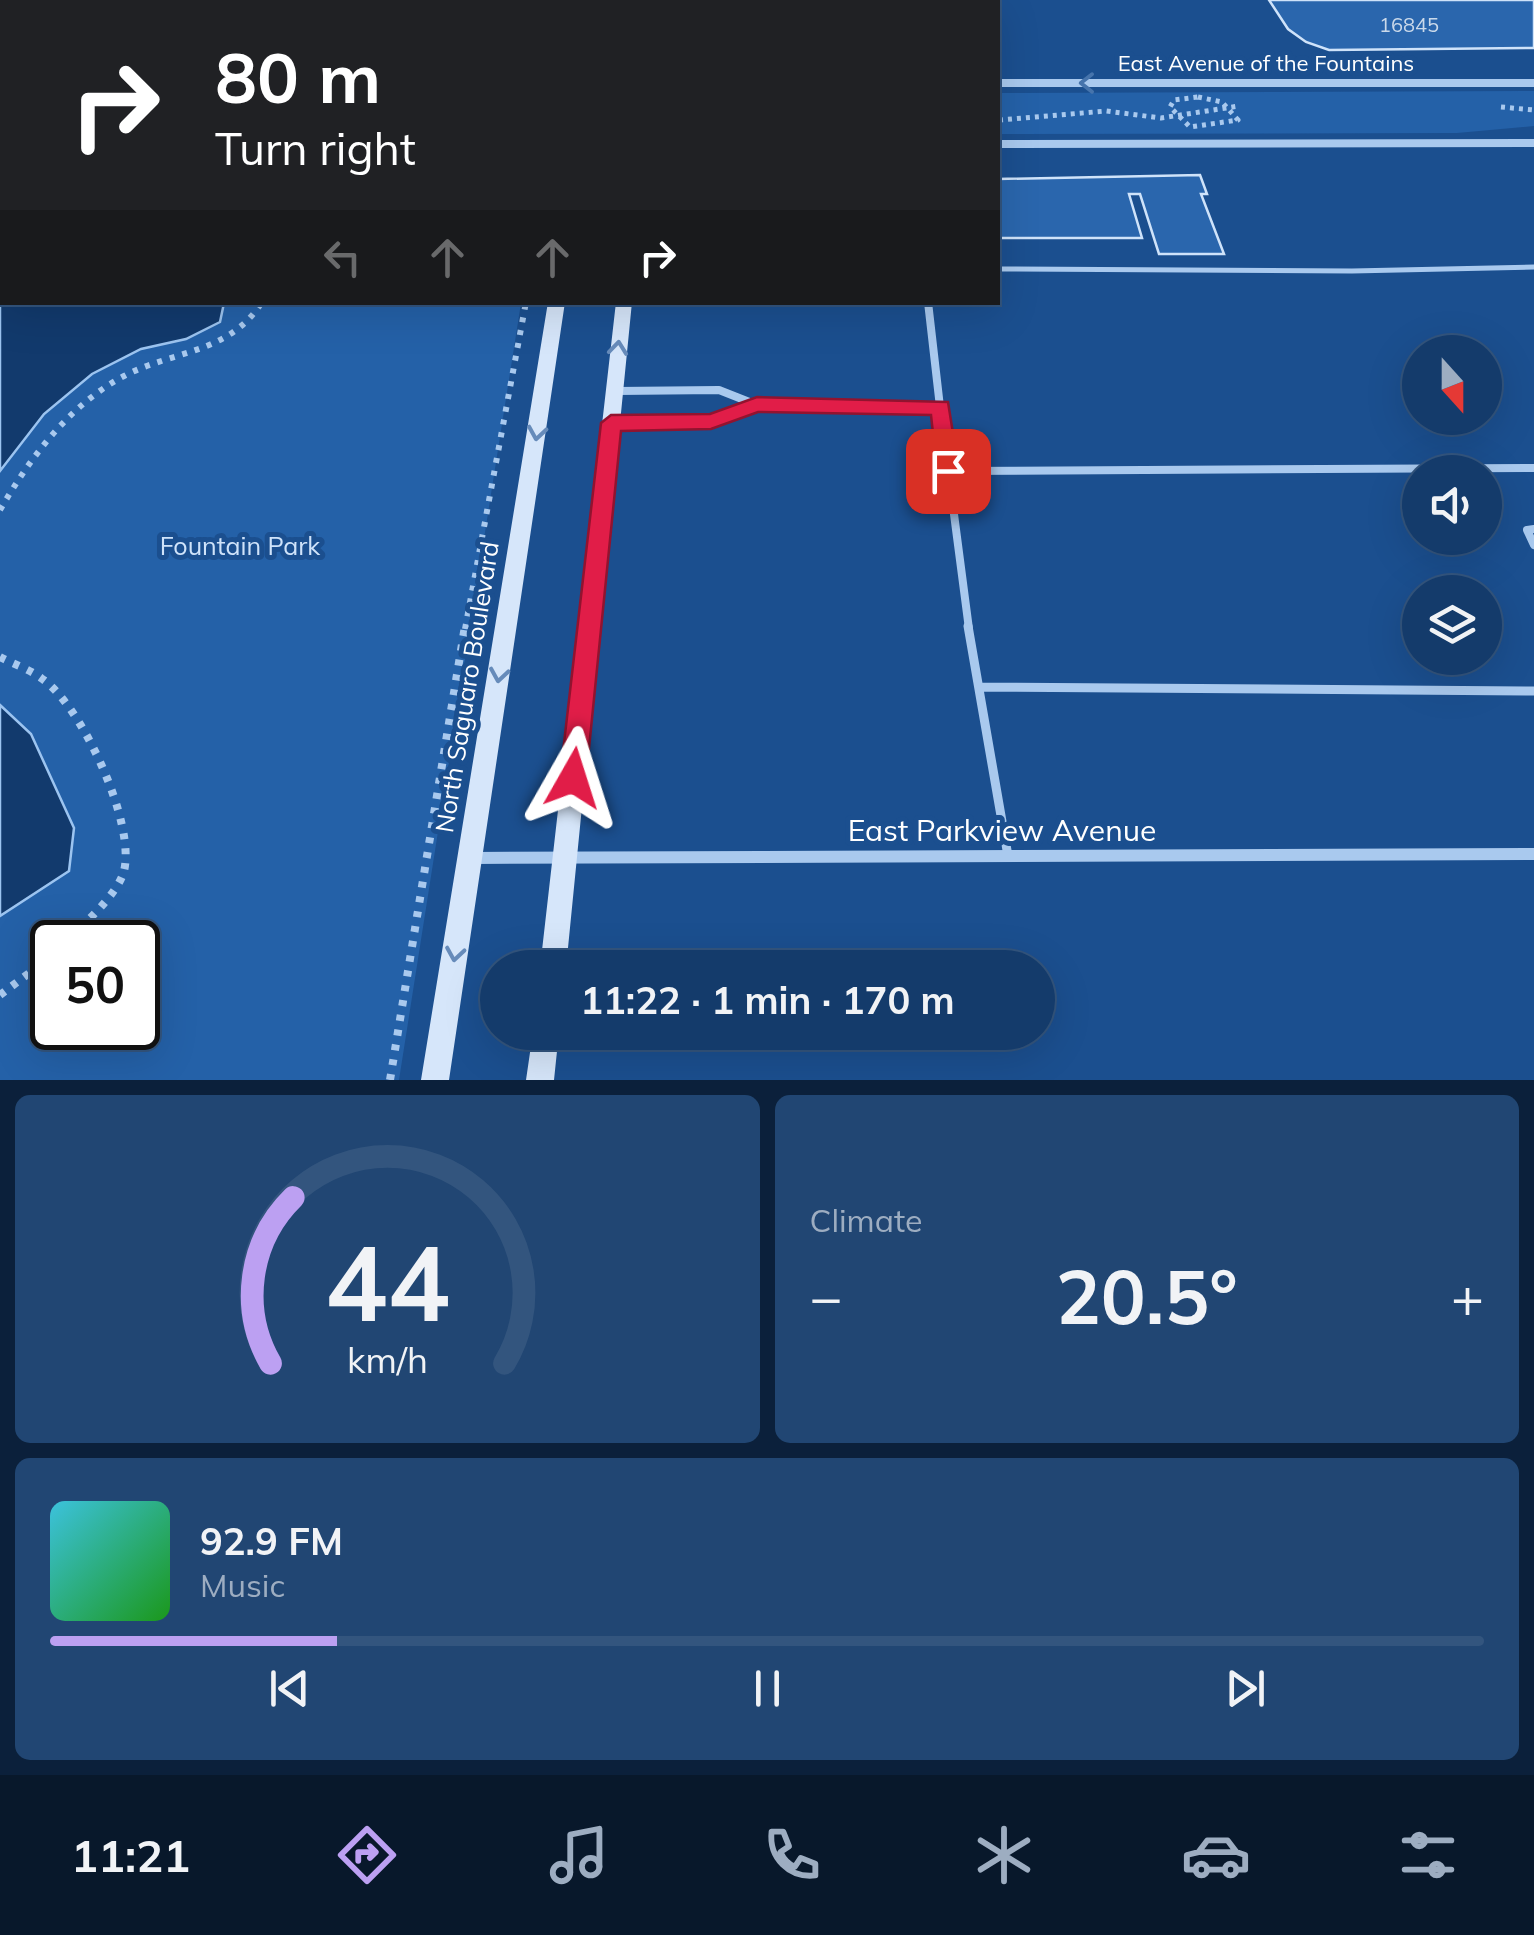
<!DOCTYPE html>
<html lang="en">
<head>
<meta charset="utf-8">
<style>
	body { margin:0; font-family:Mulish,sans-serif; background:#214673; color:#f1f3f6; height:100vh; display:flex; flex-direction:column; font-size:38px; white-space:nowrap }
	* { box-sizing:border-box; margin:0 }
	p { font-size:32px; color:#9dadc1 }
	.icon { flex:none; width:55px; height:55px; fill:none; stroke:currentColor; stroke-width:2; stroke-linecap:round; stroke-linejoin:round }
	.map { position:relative; height:1080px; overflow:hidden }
	.drawer { display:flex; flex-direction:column; gap:15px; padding:15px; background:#0b203b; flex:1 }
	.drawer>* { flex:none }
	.hud { position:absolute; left:0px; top:0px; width:1000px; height:305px; box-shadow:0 10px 40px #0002,0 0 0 2px #33557e; background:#202124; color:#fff; overflow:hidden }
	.needle { width:65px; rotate:159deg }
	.tools { position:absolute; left:1402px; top:335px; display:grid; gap:20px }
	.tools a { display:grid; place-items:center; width:100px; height:100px; border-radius:50%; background:#143b6b; box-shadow:0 10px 40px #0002,0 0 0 2px #33557e; font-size:50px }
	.speed { position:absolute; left:30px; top:920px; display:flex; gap:20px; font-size:50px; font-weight:700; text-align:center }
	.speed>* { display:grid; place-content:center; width:130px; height:130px; border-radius:50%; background:#143b6b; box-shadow:0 10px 40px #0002,0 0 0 2px #33557e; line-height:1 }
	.speed .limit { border:5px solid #111; border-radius:15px; background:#fff; color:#111 }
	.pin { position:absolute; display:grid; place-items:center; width:85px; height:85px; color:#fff; margin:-42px; border-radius:20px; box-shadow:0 5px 15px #0006 }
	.me { position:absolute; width:110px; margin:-55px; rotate:6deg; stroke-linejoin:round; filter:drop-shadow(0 0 8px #0008) }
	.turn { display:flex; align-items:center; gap:35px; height:210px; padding:0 50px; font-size:45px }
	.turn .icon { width:130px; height:130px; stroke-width:2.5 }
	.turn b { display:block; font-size:70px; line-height:85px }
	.lanes { display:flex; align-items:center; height:95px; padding:0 50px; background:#0003; justify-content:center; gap:50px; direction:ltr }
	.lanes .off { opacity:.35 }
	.big { font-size:75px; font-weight:700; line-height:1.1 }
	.drawer .tile { flex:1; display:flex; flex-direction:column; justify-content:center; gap:15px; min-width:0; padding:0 35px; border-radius:15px; background:#214673 }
	.drawer .dial { align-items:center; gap:0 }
	.dial svg { height:260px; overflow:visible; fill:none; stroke:#33557e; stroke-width:7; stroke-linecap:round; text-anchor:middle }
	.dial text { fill:#f1f3f6; stroke:none }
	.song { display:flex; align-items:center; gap:30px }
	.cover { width:120px; height:120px; border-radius:15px; background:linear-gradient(135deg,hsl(190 70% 55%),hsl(120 70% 35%)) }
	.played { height:10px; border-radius:5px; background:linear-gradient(90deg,#bca0f2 20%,#33557e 20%) }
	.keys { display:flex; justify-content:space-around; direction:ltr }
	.heat { display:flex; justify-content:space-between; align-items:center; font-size:55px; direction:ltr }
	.drawer .tiles { flex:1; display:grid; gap:15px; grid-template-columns:1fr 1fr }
	.tile:last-child { grid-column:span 2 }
	.trip { position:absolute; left:480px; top:950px; width:575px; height:100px; border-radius:50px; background:#143b6b; box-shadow:0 10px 40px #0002,0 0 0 2px #33557e; font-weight:700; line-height:100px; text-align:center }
	.tabs { display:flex; height:160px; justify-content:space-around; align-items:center; background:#08182b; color:#9dadc1 }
	.tabs .icon { width:70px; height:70px }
	.tabs .current { color:#bca0f2 }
	.tabs b { font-size:45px; color:#f1f3f6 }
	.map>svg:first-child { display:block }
	.green { fill:#2461a8; fill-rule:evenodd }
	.water { fill:#123a6d; stroke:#9cc4f0; stroke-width:2.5 }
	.building { fill:#2a66ad; stroke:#cfe3fa; stroke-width:2.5 }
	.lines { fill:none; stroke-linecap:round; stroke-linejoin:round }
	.path-far2 { stroke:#a9c9ee; stroke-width:5; stroke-dasharray:4 5; stroke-linecap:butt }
	.path-far1 { stroke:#a9c9ee; stroke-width:6; stroke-dasharray:5 8; stroke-linecap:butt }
	.path { stroke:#a9c9ee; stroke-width:8; stroke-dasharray:6 9; stroke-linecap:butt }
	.service-far2 { stroke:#a9c9ee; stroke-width:5 }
	.service-far1 { stroke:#a9c9ee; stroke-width:8 }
	.service { stroke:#a9c9ee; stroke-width:9 }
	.minor-far1 { stroke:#a9c9ee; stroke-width:8 }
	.minor { stroke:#a9c9ee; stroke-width:12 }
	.tertiary { fill:#a9c9ee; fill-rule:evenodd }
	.secondary { fill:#d6e6fa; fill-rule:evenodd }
	.oneway { stroke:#4674ac }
	.oneway2 { stroke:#668bba }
	.route { fill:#e11d48; stroke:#92132f; stroke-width:2.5 }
	.labels { text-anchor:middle; stroke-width:10; stroke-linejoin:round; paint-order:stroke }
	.number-label { font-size:20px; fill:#cad9ea }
	.far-street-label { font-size:22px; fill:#fff; stroke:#1b4f8f }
	.park-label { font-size:25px; fill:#cfe3fa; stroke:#1b4f8f }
	.street-label { font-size:25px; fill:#fff; stroke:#1b4f8f }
	.near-street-label { font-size:30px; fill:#fff; stroke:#1b4f8f }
</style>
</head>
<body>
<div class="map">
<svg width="1534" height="1080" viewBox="0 0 1534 1080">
	<rect width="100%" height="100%" fill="#1b4f8f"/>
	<path class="green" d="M0 0H568L2 2V302L521 303 399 1080H0ZM52 942H138V1028H52Z
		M1534 91V126L1457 133 998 134V93Z"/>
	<path class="water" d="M10 303V302L224 303 220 322 186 339 141 349 92 374 44 414 0 471V306Z
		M0 705 31 734 74 828 69 871 0 916Z"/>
	<path class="building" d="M1269 0H1534V48L1329 50 1306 42 1288 29Z
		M1200 175 1207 194H1201L1224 254H1159L1140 194H1129L1142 238H998V179Z"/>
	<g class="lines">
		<path class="path-far2" d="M225 2 229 0
			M1198 97 1222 102 1238 120 1190 127 1170 107 1174 100Z
			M1501 107 1534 110
			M999 120 1106 111 1161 118 1239 106"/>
		<path class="path-far1" d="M0 510C30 458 69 405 124 376 174 350 229 354 262 302
			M465 629 526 302"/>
		<path class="path" d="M0 657C13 664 29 669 41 678 81 704 136 823 124 871 118 894 83 925 66 942
			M0 995 52 956
			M390 1080 465 626"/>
		<path class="service-far2" d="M998 269 1352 271 1534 267"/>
		<path class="service-far1" d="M928 302 940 407
			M617 391 719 390 757 405 940 407 969 629
			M611 423 711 421 757 405
			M948 471 1534 468
			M1534 529 1527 530 1534 545"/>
		<path class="service" d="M968 626 1008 856
			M979 687 1534 691"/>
		<path class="minor-far1" d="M998 144 1534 143"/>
		<path class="minor" d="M472 858 1534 854"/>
		<path class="tertiary" d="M998 79H1534V87H998Z"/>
		<path class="secondary" d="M599 0H611V2H599Z
			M649 0H661V2H649Z
			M548 302H565L449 1080H421Z
			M616 302H632L566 968H540Z
			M533 1032H559L554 1080H526Z"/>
	</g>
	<defs><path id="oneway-chevron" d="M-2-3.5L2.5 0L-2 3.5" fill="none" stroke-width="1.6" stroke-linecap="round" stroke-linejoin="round" transform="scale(2.5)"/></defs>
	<use class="oneway" href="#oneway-chevron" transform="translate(1087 83) rotate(180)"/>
	<g class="oneway2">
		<use href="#oneway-chevron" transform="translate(618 348) rotate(-84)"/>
		<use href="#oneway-chevron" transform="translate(537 433) rotate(99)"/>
		<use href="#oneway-chevron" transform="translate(499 675) rotate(99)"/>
		<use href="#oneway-chevron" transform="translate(455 954) rotate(99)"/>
	</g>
	<path class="route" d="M757 397 948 402 959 471 948 479 937 471 931 415 758 412 711 429 621 431 586 778 583 787 573 791 564 787 560 778 601 423 611 415 710 414Z"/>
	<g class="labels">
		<g class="number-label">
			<text x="1409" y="32">16845</text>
		</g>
		<g class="far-street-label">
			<text x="1266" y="71">East Avenue of the Fountains</text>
		</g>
		<g class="park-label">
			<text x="240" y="555">Fountain Park</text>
		</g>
		<g class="street-label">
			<text transform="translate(467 687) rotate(-81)" y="9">North Saguaro Boulevard</text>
		</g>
		<g class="near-street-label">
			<text x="1002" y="841">East Parkview Avenue</text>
		</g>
	</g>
</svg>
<div class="tools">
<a><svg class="needle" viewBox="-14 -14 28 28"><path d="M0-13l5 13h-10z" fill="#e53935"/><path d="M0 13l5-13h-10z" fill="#9dadc1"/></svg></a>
<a><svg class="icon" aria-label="sound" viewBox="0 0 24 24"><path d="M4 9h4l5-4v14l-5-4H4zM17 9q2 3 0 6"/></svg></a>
<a><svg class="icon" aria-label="layers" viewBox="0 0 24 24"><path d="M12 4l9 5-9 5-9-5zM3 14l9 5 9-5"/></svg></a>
</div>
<div class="speed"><div class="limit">50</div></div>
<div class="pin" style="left:948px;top:471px;background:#d93025"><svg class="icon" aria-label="arrive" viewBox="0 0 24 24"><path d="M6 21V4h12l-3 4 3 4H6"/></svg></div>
<svg class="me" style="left:573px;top:778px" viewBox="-20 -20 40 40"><path d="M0-17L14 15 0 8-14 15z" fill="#e11d48" stroke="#fff" stroke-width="4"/></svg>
<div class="trip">11:22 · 1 min · 170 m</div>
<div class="hud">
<div class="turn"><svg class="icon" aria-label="right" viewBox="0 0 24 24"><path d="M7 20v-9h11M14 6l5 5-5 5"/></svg><div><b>80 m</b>Turn right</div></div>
<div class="lanes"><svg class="icon off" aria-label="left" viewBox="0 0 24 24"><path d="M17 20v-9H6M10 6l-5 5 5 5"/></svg><svg class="icon off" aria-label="ahead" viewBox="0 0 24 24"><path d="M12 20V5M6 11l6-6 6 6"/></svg><svg class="icon off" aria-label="ahead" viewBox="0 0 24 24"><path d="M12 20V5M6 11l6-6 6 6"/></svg><svg class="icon" aria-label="right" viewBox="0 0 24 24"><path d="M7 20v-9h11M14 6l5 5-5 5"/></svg></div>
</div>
</div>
<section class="drawer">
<div class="tiles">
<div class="tile dial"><svg viewBox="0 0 100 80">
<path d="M14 69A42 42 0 1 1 86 69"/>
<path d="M14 69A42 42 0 0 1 21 18" stroke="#bca0f2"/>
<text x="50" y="56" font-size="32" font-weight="700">44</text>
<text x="50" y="72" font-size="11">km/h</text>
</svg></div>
<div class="tile"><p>Climate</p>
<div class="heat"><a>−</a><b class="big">20.5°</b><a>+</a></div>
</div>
<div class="tile">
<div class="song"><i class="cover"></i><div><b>92.9 FM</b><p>Music</p></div></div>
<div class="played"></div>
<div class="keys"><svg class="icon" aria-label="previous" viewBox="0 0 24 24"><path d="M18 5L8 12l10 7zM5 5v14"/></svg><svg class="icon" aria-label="pause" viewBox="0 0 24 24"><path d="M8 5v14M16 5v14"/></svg><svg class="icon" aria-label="next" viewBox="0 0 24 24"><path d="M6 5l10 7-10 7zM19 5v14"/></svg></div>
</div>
</div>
</section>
<nav class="tabs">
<b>11:21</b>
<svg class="icon current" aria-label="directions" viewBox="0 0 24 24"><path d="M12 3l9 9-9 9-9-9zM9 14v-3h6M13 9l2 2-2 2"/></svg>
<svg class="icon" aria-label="music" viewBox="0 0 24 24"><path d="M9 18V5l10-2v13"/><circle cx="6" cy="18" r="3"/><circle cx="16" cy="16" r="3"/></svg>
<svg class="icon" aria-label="phone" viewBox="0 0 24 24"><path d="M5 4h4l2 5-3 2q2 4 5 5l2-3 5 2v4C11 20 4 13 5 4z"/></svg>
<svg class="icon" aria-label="climate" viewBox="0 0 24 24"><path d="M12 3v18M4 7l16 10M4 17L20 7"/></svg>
<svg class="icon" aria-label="car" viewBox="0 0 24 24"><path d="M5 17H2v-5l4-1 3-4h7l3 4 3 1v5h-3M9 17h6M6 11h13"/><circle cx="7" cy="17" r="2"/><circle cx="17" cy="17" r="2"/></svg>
<svg class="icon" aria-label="filters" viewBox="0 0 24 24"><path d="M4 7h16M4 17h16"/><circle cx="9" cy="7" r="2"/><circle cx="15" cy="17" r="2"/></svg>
</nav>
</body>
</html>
